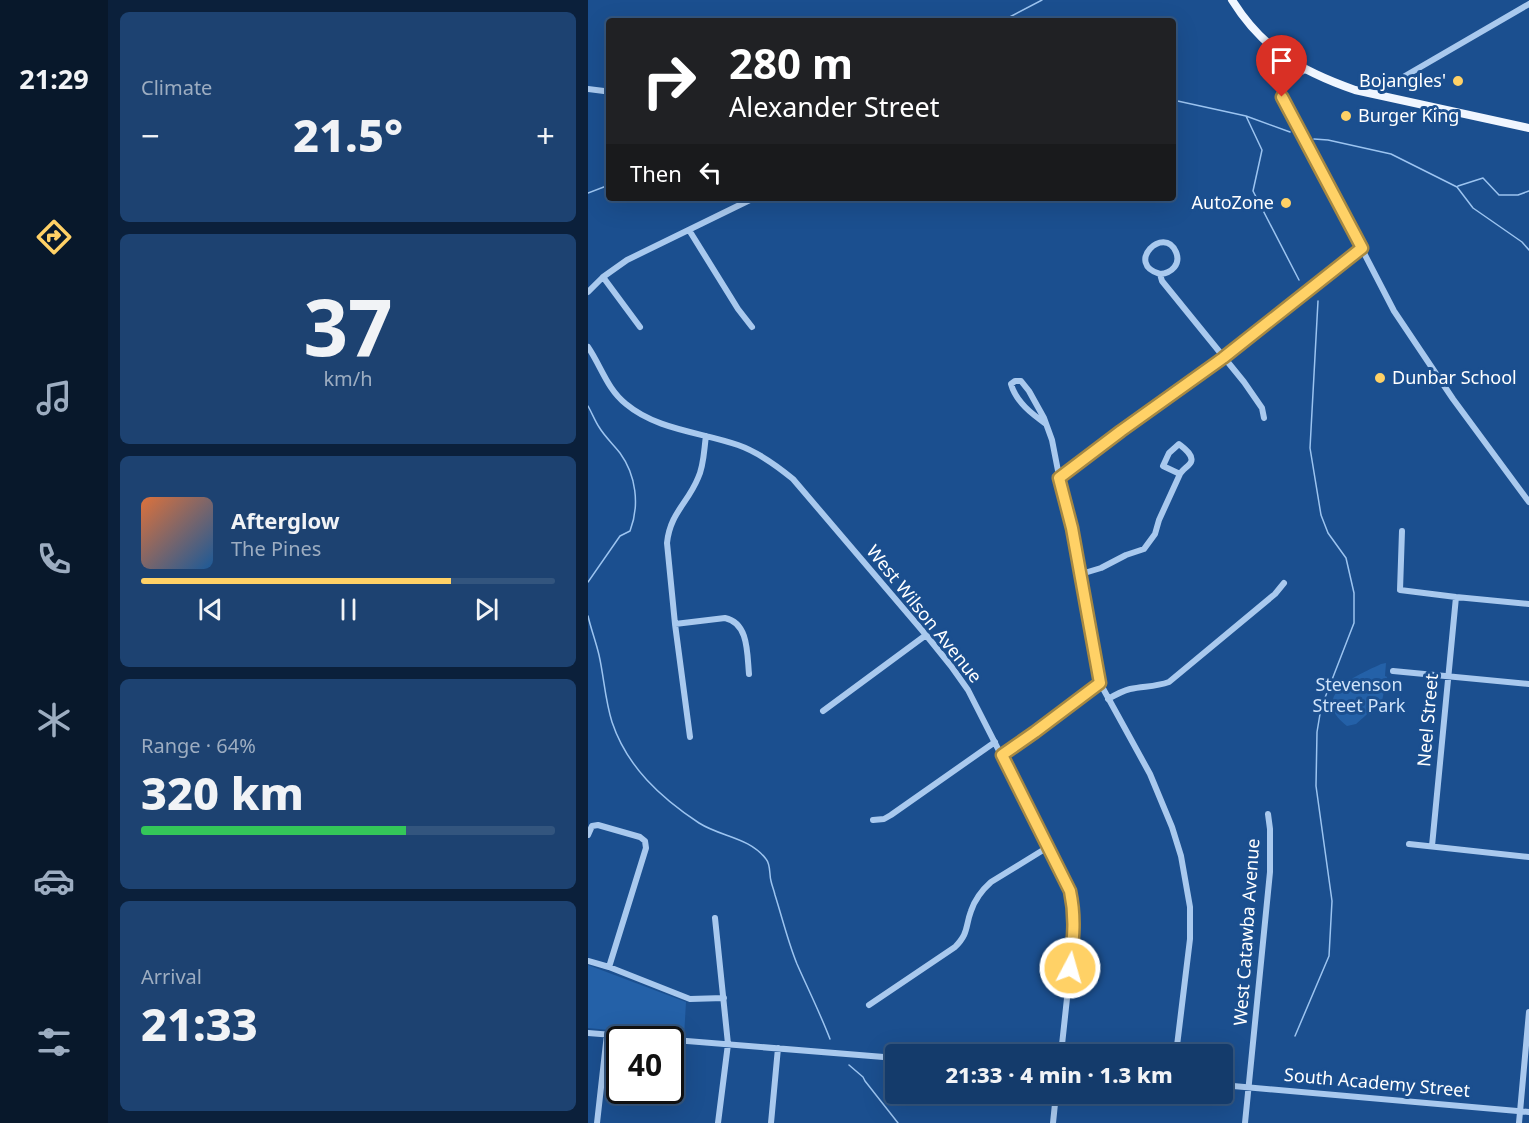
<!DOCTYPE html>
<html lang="en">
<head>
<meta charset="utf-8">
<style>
	body { margin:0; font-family:"Noto Sans",sans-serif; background:#1d4271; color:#f1f3f6; height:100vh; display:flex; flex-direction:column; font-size:22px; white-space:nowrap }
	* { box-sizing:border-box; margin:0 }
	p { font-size:20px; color:#9dadc1 }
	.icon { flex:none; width:33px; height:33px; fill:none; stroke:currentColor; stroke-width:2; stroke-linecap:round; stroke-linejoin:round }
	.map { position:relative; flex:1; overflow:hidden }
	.side { display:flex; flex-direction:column; gap:12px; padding:12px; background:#0b203b; width:480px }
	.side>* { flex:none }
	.hud { position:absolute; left:18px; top:18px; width:570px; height:183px; border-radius:6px; box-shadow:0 6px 24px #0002,0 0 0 2px #33557e; background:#202124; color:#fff; overflow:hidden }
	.speed { position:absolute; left:18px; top:1026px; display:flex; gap:12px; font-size:30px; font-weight:700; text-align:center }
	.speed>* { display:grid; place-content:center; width:78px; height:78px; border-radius:50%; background:#143b6b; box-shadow:0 6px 24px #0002,0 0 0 2px #33557e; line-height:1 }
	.speed .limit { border:3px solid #111; border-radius:9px; background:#fff; color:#111 }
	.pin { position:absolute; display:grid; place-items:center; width:51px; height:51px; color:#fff; margin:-62px -26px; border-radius:50% 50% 50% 0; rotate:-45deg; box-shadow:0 0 6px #0007 }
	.pin .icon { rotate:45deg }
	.me { position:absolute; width:66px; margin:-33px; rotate:6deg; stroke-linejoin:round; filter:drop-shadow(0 0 4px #0008) }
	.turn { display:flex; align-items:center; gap:21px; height:126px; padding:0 24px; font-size:27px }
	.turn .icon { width:78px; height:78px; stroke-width:2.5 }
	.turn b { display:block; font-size:42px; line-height:51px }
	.then { display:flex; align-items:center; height:57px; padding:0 24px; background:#0003; gap:12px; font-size:22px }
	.big { font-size:45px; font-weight:800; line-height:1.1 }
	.side .tile { flex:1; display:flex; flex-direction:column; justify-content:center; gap:9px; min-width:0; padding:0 21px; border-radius:9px; background:#1d4271 }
	.side .dial { align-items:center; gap:0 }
	.dial b { font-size:78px; line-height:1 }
	.song { display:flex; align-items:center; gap:18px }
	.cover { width:72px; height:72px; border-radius:9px; background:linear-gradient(135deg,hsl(20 70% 55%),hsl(210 70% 35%)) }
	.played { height:6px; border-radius:3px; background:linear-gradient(90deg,#ffd166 75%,#33557e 75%) }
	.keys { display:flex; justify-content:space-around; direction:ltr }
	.heat { display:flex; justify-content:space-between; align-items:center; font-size:33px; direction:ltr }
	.charge { height:9px; border-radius:4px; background:linear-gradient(90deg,#34c759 64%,#33557e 0) }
	.trip { position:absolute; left:297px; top:1044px; width:348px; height:60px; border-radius:6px; background:#143b6b; box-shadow:0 6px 24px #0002,0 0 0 2px #33557e; font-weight:800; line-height:60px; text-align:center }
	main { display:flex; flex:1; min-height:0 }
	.dock { display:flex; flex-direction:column; width:108px; justify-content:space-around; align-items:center; background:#08182b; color:#9dadc1 }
	.dock .icon { width:42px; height:42px }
	.dock .selected { color:#ffd166 }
	.dock b { font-size:27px; color:#f1f3f6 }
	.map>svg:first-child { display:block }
	.green { fill:#2461a8 }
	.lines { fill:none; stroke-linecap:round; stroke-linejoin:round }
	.stream { stroke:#9cc4f0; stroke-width:1.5 }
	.minor { stroke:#a9c9ee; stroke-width:6 }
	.major { stroke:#f0f6ff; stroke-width:8 }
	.route-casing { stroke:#a68842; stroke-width:15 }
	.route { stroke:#ffd166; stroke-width:10 }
	.poi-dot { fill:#ffd166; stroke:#1b4f8f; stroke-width:2 }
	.labels { text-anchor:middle; stroke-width:6; stroke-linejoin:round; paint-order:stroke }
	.poi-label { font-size:18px; fill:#fff; stroke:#1b4f8f; text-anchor:end }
	.street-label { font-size:18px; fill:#fff; stroke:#1b4f8f }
	.park-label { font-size:18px; fill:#cfe3fa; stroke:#1b4f8f }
</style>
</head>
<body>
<main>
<nav class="dock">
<b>21:29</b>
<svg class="icon selected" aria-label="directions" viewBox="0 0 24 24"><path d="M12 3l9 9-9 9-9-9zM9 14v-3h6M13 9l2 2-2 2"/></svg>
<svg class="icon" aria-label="music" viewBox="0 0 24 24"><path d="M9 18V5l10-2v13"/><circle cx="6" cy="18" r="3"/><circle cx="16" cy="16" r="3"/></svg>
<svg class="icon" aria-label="phone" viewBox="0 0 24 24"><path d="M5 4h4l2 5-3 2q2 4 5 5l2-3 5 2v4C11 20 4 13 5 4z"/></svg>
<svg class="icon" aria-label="climate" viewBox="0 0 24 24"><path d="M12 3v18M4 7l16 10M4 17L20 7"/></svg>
<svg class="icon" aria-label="car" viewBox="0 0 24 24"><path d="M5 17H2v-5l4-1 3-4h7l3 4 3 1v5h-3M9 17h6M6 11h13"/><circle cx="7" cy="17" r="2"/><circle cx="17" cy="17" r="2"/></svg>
<svg class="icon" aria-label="filters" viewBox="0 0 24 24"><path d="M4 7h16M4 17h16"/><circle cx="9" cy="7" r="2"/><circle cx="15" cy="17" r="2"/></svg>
</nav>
<section class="side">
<div class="tile"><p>Climate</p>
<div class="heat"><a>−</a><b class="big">21.5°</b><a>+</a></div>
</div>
<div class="tile dial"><b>37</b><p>km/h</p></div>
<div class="tile">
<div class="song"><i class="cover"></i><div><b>Afterglow</b><p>The Pines</p></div></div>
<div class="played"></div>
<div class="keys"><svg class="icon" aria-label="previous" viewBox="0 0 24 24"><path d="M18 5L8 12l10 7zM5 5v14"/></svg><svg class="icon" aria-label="pause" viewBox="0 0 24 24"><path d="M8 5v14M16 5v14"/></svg><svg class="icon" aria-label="next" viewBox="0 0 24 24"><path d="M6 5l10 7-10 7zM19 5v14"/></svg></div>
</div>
<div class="tile"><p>Range · 64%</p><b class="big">320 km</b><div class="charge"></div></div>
<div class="tile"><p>Arrival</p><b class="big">21:33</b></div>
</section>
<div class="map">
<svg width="941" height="1123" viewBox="0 0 941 1123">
	<rect width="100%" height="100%" fill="#1b4f8f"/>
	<path class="green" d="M798 663 797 676 799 677 794 701 768 724 759 726C754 722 748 717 746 711 736 687 777 672 793 664Z
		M0 965 98 1002 96 1037 0 1028Z"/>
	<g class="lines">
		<path class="stream" d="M414 21 454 0
			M585 100 658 116 702 132
			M658 116 674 150 665 191 711 280
			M726 139 740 140 803 154 869 187 885 208 934 242 941 250
			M870 186 895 178 911 195H930L941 191
			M0 193 21 185
			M0 406C4 413 7 421 11 427 17 437 26 445 32 453 48 475 52 505 42 531L32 536 0 582
			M0 616C3 629 8 642 11 655 16 677 17 700 24 722 39 767 73 798 111 823 133 837 161 837 178 859 183 865 181 874 183 881 184 886 186 890 187 895 194 917 200 942 209 964 220 989 232 1013 242 1039
			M707 1036 741 956 744 901 728 786 729 732 733 708 766 623V593L758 558 740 533 733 515 722 448 730 301
			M261 1065 275 1077 277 1081 310 1123"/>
		<path class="minor" d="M697 58 689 71V85L806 311 865 399 941 502
			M0 89 16 91
			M786 94 941 4
			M694 96C694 80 704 76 718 70
			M101 230 150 309 164 327
			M572 274C584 273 593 264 588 252 576 224 536 264 572 274L574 281 656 382 674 408 676 418
			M15 277 52 327
			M0 292 15 277 39 260 166 198
			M0 347C13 366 19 389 38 404 69 430 113 432 150 445 170 452 188 465 205 479L338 635 363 666 380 690 482 890 485 906 487 924 473 1054
			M458 424C444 414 428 402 423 384L427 381H433L441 391 456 418 464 440 472 481 484 528 512 683 562 774 584 827 593 856 602 907V939L588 1054
			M591 444C596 448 606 455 603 462 602 465 594 470 592 474L575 466 581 453Z
			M471 478C532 431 595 388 656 342 696 312 734 279 774 248
			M814 531 812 590 868 597 941 604
			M493 574 513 568 538 555 556 549 567 534 571 520 592 474
			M87 624 137 618C161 623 159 654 161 674
			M805 671 941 684
			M520 699C527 695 534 691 542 689 556 686 567 687 581 682L687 594 696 583
			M235 711 338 635
			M102 737 87 624 79 543C82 513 100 503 110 478 116 466 116 449 118 436
			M414 755 447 732 512 683
			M285 820 296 819 303 815 407 742
			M0 835 4 826 10 825 52 837 57 841 58 848 21 967
			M821 844 941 857
			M844 846 868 597
			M127 918 140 1044 130 1123
			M0 961 21 967 102 999 136 998
			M281 1005 367 947C381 933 377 927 383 911 387 899 394 890 403 882L460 847
			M0 1033 308 1058
			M634 1085 941 1112
			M9 1123 19 1034
			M183 1123 190 1048
			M465 1123 468 1094
			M657 1123 682 872V829L680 814
			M931 1123 941 1012"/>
		<path class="major" d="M644 0C675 50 713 71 767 90L941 128"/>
	</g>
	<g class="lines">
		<defs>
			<path id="route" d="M482 968C485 940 488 919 482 891L414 755 447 732 512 683 484 528 471 478 533 431 635 358 774 248 694 97"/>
		</defs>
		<use href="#route" class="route-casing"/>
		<use href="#route" class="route"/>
	</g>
	<g class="poi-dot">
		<circle cx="870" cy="81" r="6"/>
		<circle cx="758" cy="116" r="6"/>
		<circle cx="698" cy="203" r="6"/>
		<circle cx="792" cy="378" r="6"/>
	</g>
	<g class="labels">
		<g class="poi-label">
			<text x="858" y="87">Bojangles'</text>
			<text x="770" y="122" text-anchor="start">Burger King</text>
			<text x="686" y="209">AutoZone</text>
			<text x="804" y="384" text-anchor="start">Dunbar School</text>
		</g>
		<g class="street-label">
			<text transform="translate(336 614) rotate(51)" y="6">West Wilson Avenue</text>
			<text transform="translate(840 720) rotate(-85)" y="6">Neel Street</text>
			<text transform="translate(659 932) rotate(-86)" y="6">West Catawba Avenue</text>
			<text transform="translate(789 1083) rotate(5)" y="6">South Academy Street</text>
		</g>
		<g class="park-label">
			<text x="771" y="691">Stevenson<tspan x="771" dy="21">Street Park</tspan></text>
		</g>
	</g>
</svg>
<div class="speed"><div class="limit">40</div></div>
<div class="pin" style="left:694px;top:97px;background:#d93025"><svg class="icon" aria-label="arrive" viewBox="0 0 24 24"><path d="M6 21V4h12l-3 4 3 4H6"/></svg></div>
<svg class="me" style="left:482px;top:968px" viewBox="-20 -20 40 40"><circle r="17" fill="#ffd166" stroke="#fff" stroke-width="3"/><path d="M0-11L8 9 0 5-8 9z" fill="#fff"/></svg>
<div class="trip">21:33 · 4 min · 1.3 km</div>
<div class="hud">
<div class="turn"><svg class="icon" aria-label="right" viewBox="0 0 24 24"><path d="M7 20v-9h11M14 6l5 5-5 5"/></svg><div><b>280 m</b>Alexander Street</div></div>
<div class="then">Then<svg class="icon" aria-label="left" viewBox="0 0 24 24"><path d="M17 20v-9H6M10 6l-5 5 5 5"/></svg></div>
</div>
</div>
</main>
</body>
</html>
